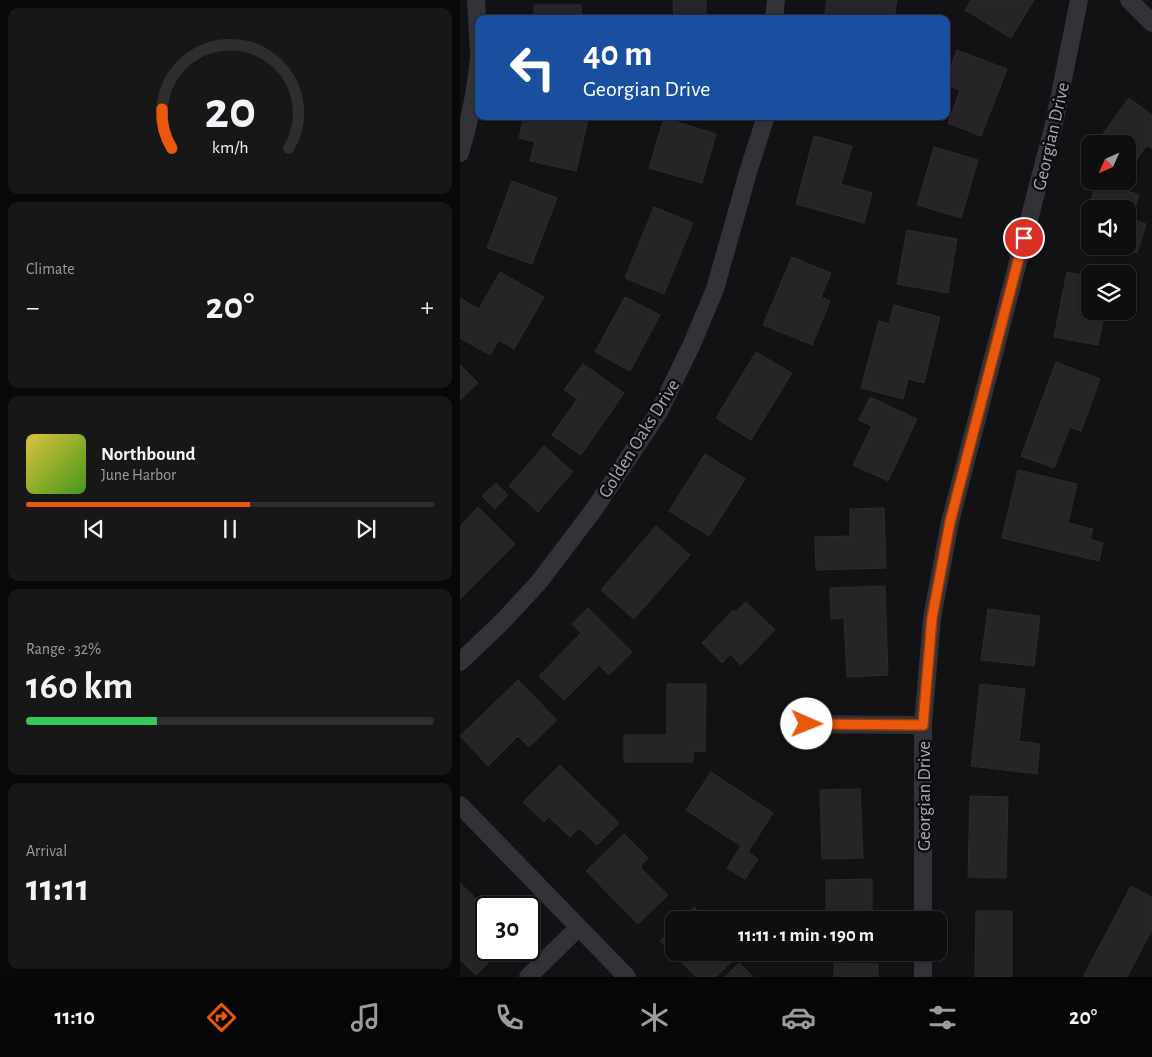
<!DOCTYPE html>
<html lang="en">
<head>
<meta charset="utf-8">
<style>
	body { margin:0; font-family:"Alegreya Sans",sans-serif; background:#171718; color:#f1f3f6; height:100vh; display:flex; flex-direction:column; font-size:19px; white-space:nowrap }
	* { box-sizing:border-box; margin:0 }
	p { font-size:16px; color:#9b9c9e }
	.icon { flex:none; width:28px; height:28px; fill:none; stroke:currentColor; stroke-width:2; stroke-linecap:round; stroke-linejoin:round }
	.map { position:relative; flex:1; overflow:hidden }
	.drawer { display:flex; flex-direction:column; gap:8px; padding:8px; background:#080808; width:460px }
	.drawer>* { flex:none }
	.guide { position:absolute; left:15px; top:15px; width:475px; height:105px; border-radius:10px; box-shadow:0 1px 4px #0004,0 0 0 1px #2e2e2f; background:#1a4fa0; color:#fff; overflow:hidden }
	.needle { width:32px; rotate:225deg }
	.controls { position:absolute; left:621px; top:135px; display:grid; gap:10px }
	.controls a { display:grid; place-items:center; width:55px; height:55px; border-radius:10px; background:#0e0e0f; box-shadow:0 1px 4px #0004,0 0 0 1px #2e2e2f; font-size:25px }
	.speed { position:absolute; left:15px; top:896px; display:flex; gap:10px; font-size:25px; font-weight:700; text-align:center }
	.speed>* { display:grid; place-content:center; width:65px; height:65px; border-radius:50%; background:#0e0e0f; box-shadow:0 1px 4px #0004,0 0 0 1px #2e2e2f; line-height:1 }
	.speed .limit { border:2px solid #111; border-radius:8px; background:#fff; color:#111 }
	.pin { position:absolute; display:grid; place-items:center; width:42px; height:42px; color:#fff; margin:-21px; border:2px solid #fff; border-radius:50%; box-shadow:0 1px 5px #0007 }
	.me { position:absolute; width:55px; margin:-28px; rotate:91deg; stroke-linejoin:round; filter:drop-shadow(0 0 4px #0008) }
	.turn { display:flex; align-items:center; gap:18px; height:105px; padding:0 25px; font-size:22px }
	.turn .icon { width:65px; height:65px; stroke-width:2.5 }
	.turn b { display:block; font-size:35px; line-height:42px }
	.big { font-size:38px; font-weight:700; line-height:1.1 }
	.drawer .widget { flex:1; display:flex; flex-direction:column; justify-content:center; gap:8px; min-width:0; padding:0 18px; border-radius:10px; background:#171718 }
	.drawer .dial { align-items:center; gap:0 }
	.dial svg { height:130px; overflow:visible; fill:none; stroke:#2e2e2f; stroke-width:7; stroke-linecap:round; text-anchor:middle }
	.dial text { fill:#f1f3f6; stroke:none }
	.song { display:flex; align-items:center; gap:15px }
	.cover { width:60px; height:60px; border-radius:8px; background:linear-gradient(135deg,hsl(50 70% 55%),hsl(100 70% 35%)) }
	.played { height:5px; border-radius:2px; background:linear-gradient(90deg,#ea580c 55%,#2e2e2f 55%) }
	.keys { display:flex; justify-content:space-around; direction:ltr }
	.heat { display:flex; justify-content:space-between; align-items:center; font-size:28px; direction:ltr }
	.charge { height:8px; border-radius:4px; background:linear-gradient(90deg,#34c759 32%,#2e2e2f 0) }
	.trip { position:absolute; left:205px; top:911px; width:282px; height:50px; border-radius:10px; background:#0e0e0f; box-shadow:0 1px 4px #0004,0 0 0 1px #2e2e2f; font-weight:700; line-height:50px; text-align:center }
	.tab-bar { display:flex; height:80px; justify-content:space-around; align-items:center; background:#060606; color:#9b9c9e }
	.tab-bar .icon { width:35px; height:35px }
	.tab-bar .selected { color:#ea580c }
	.tab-bar b { font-size:22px; color:#f1f3f6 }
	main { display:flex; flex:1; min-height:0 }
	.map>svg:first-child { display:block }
	.building { fill:#252528; stroke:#2c2c30 }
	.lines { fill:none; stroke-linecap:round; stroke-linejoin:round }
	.street { stroke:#323339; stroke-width:18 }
	.route-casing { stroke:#983908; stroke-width:12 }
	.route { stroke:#ea580c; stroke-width:9 }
	.labels { text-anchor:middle; stroke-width:5; stroke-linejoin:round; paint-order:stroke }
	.street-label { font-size:19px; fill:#a2a8b5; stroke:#0d0d0f }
</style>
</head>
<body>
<main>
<section class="drawer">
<div class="widget dial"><svg viewBox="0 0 100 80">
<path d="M14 69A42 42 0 1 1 86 69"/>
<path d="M14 69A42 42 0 0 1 8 45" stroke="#ea580c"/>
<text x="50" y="56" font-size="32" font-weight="700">20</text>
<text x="50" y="72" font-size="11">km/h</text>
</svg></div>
<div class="widget"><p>Climate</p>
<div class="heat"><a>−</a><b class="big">20°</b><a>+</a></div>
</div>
<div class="widget">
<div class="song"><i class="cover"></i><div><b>Northbound</b><p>June Harbor</p></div></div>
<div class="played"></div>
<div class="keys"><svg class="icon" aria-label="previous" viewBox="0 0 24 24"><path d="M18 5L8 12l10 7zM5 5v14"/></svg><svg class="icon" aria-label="pause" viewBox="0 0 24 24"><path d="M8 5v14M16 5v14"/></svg><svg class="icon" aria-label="next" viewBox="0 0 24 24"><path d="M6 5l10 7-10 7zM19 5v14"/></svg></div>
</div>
<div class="widget"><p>Range · 32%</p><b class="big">160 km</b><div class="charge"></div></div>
<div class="widget"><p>Arrival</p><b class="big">11:11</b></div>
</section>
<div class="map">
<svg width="692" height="977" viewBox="0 0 692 977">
	<rect width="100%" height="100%" fill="#121214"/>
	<path class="building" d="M213 0H246V19H214Z
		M367 0H437L434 19H364Z
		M511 0H574L551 38 505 10Z
		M74 5H121L122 19H74Z
		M497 50 547 69 521 136 488 123 500 90 486 85V78Z
		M669 98 692 115V149L687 145 674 163 668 158V144H648L640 138Z
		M64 116H129L116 171 70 161 75 142 59 138Z
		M204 118 256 134 242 183 189 168Z
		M354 136 392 146 381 184 412 193 404 223 336 204Z
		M474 147 518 160 501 218 457 205Z
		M52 181 97 198 72 264 27 248Z
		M637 181 679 195 672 219 686 224 677 253 655 246H668V209H630V238L620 235Z
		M194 207 233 223 204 294 165 278Z
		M447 230 497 239 488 293 437 284Z
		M332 257 371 273 361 297 370 301 352 345 303 325Z
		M40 272 84 297 54 349 39 340 30 355 0 338V300L1 299 19 309Z
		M607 272 630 277V311H645L638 345 594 337Z
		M165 297 200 315 170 371 135 352Z
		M434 305 480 317 464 383 448 379 443 399 401 388 419 321 429 324Z
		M296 352 332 373 291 440 256 418Z
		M596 362 640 379 621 431 610 427 594 468 561 456Z
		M123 364 164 393 121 455 92 435 117 399 104 390Z
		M0 365 18 383 0 400Z
		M410 397 457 419 428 481 393 465 412 426 399 420Z
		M84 446 113 472 78 512 49 486Z
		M245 454 285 479 249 536 209 511Z
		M558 470 617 484 608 523 633 529 630 539 643 543 639 561 542 538Z
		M36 483 48 495 35 509 22 496Z
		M18 507 55 544 0 599V526Z
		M424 508 426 568 356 570 355 537 390 536V509Z
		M196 526 230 555 174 619 141 590Z
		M425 586 428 675 387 677 384 618 371 619 370 588Z
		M286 602 315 630 281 665 270 654 262 663 242 643 273 610 275 612Z
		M128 608 172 652 149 675 139 665 104 700 79 676 121 633 112 624Z
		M528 609 580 616 574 666 521 660Z
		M58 680 97 720 69 747 58 736 28 766 0 736Z
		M207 684H246L245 752 233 751V762H164V735H207Z
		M520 684 565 689 559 741 580 744 577 774 511 766Z
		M100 765 159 823 137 845 119 828 110 837 89 817 84 822 63 802Z
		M251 772 313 813 288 852 298 859 285 879 267 868 281 846 226 810Z
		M400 789 403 858 362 859 360 790Z
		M510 796 548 797 546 878 508 877Z
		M164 834 188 858 180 867 208 895 178 924 126 871Z
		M412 879V920H366V880Z
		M0 883 26 908V950H40L16 975 0 960Z
		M671 886 692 897V930L667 977H623Z
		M234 907 248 920H221Z
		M516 911H552V977H515Z
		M214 928V952L280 953 256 977H236L200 941Z
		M279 963 293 977H265Z
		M374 963 418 964V977H374Z"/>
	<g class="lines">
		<path class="street" d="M16 0 19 52
			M669 0 692 23
			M314 19 316 0
			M0 153C10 121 16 90 19 57
			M0 662 43 621 79 582 135 508 199 412 232 344 255 289 289 169 306 116
			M328 724 463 725
			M0 805 167 977
			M463 920V725L472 618 490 522 594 124 619 0
			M68 977 118 928
			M463 977V952"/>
	</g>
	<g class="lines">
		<defs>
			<path id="route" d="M347 724 463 725 472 618 490 522 564 238"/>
		</defs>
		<use href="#route" class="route-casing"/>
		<use href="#route" class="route"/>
	</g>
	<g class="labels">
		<g class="street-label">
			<text transform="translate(590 136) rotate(-77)" y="7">Georgian Drive</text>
			<text transform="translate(178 438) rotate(-58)" y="7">Golden Oaks Drive</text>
			<text transform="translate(463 796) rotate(-90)" y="7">Georgian Drive</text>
		</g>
	</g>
</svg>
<div class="controls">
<a><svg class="needle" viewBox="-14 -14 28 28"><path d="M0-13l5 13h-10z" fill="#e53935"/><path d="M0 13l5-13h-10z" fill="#9b9c9e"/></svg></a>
<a><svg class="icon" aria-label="sound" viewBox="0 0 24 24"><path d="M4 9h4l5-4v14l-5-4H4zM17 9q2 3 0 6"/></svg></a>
<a><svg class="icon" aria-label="layers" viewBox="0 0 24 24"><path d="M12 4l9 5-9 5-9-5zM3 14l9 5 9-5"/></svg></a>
</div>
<div class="speed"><div class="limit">30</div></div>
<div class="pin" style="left:564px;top:238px;background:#d93025"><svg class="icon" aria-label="arrive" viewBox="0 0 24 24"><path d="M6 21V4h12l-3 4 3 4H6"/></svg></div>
<svg class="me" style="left:347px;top:724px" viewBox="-20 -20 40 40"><circle r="19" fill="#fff"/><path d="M0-13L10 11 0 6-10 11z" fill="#ea580c"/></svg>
<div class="trip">11:11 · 1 min · 190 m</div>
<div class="guide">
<div class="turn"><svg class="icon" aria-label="left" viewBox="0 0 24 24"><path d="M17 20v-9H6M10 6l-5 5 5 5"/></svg><div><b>40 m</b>Georgian Drive</div></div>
</div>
</div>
</main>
<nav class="tab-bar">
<b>11:10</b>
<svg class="icon selected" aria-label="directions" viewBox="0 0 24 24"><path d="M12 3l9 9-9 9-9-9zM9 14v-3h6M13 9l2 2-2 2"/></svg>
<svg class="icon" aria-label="music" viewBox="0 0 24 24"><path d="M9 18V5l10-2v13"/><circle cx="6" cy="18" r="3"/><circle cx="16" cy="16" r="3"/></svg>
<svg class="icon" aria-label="phone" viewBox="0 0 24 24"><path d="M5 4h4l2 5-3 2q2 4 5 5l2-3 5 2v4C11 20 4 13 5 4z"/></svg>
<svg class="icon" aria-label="climate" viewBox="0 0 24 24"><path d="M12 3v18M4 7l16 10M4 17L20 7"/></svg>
<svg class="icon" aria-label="car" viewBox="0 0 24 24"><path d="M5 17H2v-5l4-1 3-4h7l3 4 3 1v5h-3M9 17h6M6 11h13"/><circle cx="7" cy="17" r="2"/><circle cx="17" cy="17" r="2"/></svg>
<svg class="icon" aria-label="filters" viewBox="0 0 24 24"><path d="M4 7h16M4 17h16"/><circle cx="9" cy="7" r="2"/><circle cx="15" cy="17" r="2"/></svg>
<b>20°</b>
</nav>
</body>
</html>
